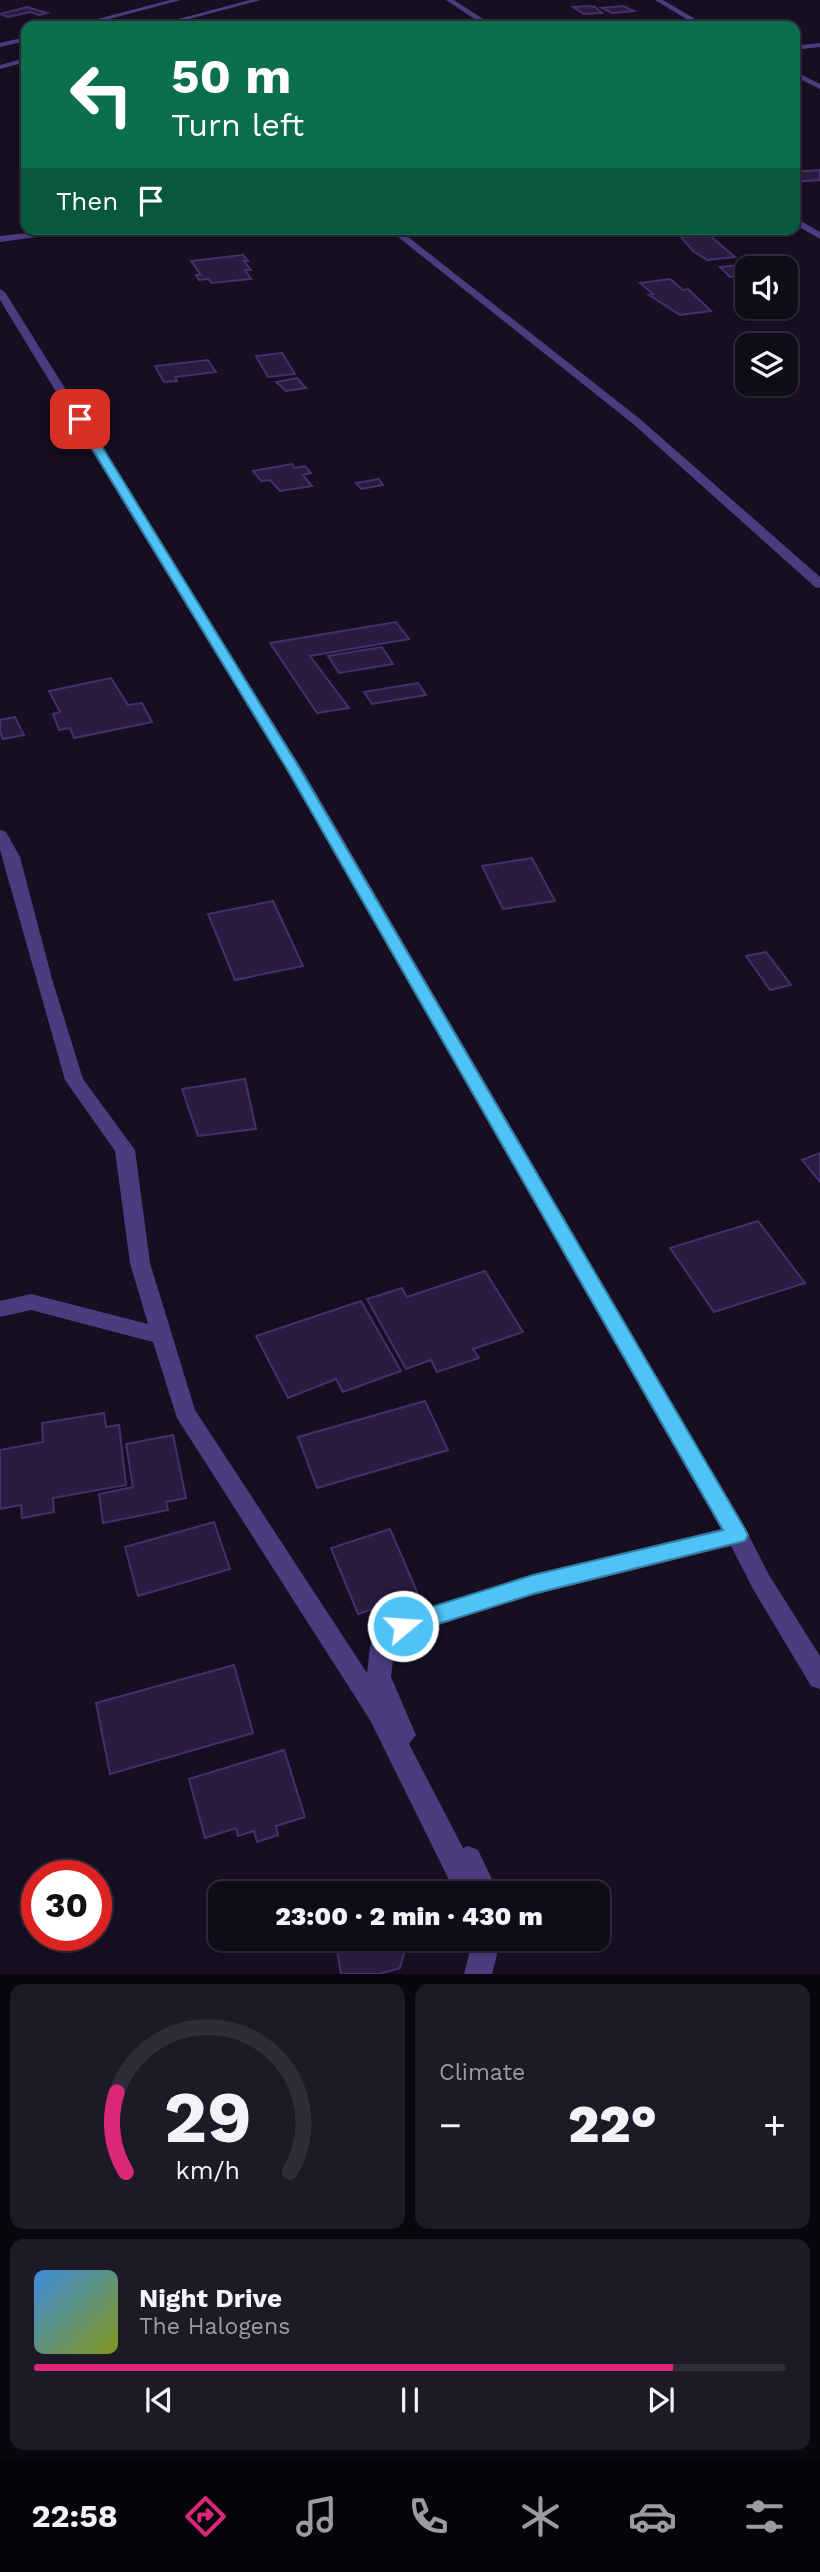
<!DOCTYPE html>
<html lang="en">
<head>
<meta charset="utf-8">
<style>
	body { margin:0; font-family:"Work Sans",sans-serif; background:#1e1926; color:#f1f3f6; height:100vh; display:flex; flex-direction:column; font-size:26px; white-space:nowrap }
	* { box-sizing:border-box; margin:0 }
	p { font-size:23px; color:#9c9ba2 }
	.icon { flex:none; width:38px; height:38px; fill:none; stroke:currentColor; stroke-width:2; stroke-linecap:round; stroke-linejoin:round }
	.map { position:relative; height:1974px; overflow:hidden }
	.drawer { display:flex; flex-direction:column; gap:10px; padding:10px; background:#09060e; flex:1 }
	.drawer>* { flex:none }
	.hud { position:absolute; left:21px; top:21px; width:779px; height:214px; border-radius:14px; box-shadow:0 2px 5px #0004,0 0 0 2px #302b38; background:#0b6e4f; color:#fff; overflow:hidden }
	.fabs { position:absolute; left:735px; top:256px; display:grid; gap:14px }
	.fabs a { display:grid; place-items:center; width:63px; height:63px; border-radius:14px; background:#100b19; box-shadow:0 2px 5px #0004,0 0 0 2px #302b38; font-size:35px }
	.speed { position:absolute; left:21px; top:1860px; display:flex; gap:14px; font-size:35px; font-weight:700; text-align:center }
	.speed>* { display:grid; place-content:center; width:91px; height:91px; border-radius:50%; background:#100b19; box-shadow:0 2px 5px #0004,0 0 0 2px #302b38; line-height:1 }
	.speed .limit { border:10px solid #d22; background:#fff; color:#111 }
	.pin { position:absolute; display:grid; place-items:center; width:60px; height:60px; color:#fff; margin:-30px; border-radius:14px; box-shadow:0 4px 10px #0006 }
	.me { position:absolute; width:77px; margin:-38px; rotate:72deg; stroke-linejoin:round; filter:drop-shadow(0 0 5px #0008) }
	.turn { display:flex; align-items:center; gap:24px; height:147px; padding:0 35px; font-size:32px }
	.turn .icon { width:91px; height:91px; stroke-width:2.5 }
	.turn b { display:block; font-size:49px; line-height:60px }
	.then { display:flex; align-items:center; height:66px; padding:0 35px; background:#0003; gap:14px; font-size:26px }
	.big { font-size:52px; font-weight:800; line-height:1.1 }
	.drawer .widget { flex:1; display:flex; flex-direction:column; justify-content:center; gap:10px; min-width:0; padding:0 24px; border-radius:14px; background:#1e1926 }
	.drawer .dial { align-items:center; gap:0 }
	.dial svg { height:182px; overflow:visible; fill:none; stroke:#302b38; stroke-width:7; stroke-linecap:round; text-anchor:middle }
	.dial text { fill:#f1f3f6; stroke:none }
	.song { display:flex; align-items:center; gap:21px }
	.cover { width:84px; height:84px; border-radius:10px; background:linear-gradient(135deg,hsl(210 70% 55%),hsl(70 70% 35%)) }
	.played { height:7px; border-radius:4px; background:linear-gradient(90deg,#db2777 85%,#302b38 85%) }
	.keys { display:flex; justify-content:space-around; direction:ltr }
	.heat { display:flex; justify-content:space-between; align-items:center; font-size:38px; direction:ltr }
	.drawer .tiles { flex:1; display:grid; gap:10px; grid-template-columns:1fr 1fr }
	.widget:last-child { grid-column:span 2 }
	.trip { position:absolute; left:208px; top:1881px; width:402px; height:70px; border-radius:14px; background:#100b19; box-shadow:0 2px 5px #0004,0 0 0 2px #302b38; font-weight:800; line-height:70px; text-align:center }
	.tab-bar { display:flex; height:112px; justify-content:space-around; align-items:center; background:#06040a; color:#9c9ba2 }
	.tab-bar .icon { width:49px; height:49px }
	.tab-bar .current { color:#db2777 }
	.tab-bar b { font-size:32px; color:#f1f3f6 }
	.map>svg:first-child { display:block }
	.building { fill:#2a1c41; stroke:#452f6c; stroke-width:2 }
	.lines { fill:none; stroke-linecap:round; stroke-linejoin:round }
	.minor { fill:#4a3c7e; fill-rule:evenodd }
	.route { fill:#4fc3f7; stroke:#337fa1; stroke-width:2 }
</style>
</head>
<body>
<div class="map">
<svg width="820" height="1974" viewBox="0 0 820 1974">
	<rect width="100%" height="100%" fill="#150f21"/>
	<path class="building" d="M587 6 595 7 602 13 584 14 573 7Z
		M623 6 634 11 612 13 602 8Z
		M27 7 47 13 39 15 30 12 8 17 0 14Z
		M419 20 429 26 396 25 405 24 401 22Z
		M820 170V180L794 182V172Z
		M708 234 735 257 707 260 693 251 681 237Z
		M243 255 248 261H244L251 270H245L251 279 212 283 208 279 199 280 196 275H201L191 261Z
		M751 264 754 268H747V275L730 277 720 267Z
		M670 279 683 290 688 289 711 311 680 315 649 295 653 294 640 283Z
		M282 353 295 374 268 377 256 356Z
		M208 360 216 372 175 377 177 381 164 382 155 366Z
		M297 378 306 388 286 391 276 382Z
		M292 464 295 468 305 466 311 473 303 475 312 486 280 491 270 480 261 481 253 471Z
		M379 479 383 485 361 489 356 483Z
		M396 622 409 639 310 656 349 708 317 713 270 643Z
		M382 647 393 664 339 673 328 656Z
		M111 678 128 705 142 703 152 722 74 738 70 728 59 730 53 714 60 712 49 691Z
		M418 683 426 695 372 704 364 692Z
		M15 717 24 735 3 739 0 732V720Z
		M532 858 555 901 503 909 482 866Z
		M273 901 303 966 235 980 208 914Z
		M766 952 791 985 770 990 746 956Z
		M245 1079 256 1129 198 1136 182 1089Z
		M820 1153V1182L802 1160Z
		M758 1221 805 1283 714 1312 670 1248Z
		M485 1271 523 1332 473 1349 479 1358 437 1372 431 1360 406 1369 367 1299 402 1288 407 1297Z
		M361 1301 401 1371 343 1392 336 1379 288 1398 256 1336Z
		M425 1401 448 1450 317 1488 298 1437Z
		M104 1413 106 1427 119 1425 126 1485 53 1498 54 1512 22 1518 21 1505 0 1509V1450L43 1442 42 1423Z
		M173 1435 186 1498 166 1502 168 1510 103 1523 99 1494 133 1487 126 1444Z
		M214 1522 230 1569 138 1596 125 1547Z
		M390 1529 418 1594 358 1614 331 1548Z
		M234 1665 253 1733 110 1774 96 1703Z
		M284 1750 305 1817 276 1826 278 1835 257 1842 254 1831 238 1836 236 1828 205 1838 189 1779Z
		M335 1939H408L400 1968 379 1974H341Z"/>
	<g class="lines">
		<path class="minor" d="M170 0H181L83 26H71Z
			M250 0H261L163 26H152Z
			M446 0H454L494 26H485Z
			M655 0H663L707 26H698Z
			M26 37V41L0 47V43Z
			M820 43V47L794 50V46Z
			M26 58V62L0 69V65Z
			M794 71 820 84V89L794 76Z
			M794 217 820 232V239L794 224Z
			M64 229H96L0 242V236Z
			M388 229H398L640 419 820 577V588L815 587 632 423Z
			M0 289 5 292 302 769 745 1528 769 1575 820 1656V1689L811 1686 753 1589 731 1546 533 1595 411 1634 394 1651 391 1677 416 1735 409 1744 463 1848 468 1846 478 1850 499 1894H456L370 1720 177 1418 153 1342 31 1310 0 1317V1301L31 1294 148 1324 130 1263 115 1151 65 1080 0 850V830L6 832 20 857 52 979 83 1079 135 1150 150 1263 195 1410 367 1673 370 1647 373 1639 394 1618 533 1575 721 1529 286 769 0 300Z
			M473 1939H501L492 1974H464Z"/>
	</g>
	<path class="route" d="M80 416 85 419 300 769 745 1529 748 1535 745 1541 533 1594 403 1635 396 1632 392 1626 396 1619 403 1616 533 1575 723 1530 287 769 74 419Z"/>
</svg>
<div class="fabs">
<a><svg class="icon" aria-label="sound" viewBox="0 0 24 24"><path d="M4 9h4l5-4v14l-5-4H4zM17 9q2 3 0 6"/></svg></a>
<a><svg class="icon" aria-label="layers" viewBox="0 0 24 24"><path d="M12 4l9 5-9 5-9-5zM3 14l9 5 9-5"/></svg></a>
</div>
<div class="speed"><div class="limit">30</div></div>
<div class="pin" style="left:80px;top:419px;background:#d93025"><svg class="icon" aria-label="arrive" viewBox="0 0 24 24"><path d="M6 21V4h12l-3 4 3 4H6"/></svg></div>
<svg class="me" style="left:403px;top:1626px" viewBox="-20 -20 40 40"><circle r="17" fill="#4fc3f7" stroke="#fff" stroke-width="3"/><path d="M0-11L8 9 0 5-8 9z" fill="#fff"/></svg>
<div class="trip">23:00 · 2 min · 430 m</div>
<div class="hud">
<div class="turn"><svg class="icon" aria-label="left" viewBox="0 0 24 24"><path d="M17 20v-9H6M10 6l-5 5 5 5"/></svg><div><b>50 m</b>Turn left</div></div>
<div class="then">Then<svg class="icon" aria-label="arrive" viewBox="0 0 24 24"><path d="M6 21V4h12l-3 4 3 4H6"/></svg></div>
</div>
</div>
<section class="drawer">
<div class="tiles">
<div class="widget dial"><svg viewBox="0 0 100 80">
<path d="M14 69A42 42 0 1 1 86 69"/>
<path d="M14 69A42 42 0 0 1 10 34" stroke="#db2777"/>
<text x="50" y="56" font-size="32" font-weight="700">29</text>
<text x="50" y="72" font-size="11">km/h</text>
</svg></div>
<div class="widget"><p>Climate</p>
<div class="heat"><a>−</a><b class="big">22°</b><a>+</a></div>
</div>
<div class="widget">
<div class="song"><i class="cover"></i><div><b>Night Drive</b><p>The Halogens</p></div></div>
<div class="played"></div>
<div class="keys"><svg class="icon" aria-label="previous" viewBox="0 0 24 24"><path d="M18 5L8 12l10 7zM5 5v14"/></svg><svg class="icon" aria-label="pause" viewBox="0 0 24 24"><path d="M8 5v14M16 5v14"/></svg><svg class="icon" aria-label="next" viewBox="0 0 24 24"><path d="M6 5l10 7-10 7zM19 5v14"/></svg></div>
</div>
</div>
</section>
<nav class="tab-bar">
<b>22:58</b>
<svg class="icon current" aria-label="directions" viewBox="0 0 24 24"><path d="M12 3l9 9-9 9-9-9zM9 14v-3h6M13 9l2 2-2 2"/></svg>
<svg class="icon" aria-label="music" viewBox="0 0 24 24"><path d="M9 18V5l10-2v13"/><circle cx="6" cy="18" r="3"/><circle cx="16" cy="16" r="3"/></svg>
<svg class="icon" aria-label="phone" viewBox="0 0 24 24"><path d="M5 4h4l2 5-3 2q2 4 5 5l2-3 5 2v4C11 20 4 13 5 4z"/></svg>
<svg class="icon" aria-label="climate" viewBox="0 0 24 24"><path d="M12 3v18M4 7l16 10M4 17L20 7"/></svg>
<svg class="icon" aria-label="car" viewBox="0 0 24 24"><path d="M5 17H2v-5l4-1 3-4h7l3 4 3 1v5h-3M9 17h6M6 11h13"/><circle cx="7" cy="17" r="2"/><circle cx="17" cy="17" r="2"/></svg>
<svg class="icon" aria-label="filters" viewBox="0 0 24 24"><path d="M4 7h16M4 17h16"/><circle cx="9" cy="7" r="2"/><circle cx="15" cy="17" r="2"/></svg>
</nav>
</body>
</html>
